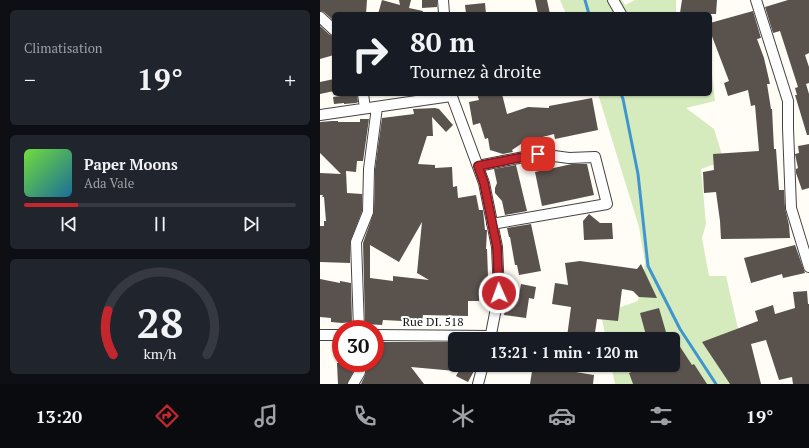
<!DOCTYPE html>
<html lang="fr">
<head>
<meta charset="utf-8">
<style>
	body { margin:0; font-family:"PT Serif",serif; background:#20242c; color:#f1f3f6; height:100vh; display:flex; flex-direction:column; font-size:15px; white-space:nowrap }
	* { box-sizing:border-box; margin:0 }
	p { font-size:13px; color:#9ea1a6 }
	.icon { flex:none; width:22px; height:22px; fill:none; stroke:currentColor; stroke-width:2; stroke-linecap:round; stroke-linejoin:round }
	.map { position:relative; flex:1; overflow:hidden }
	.sheet { display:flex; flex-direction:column; gap:10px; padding:10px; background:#0d0f14; width:320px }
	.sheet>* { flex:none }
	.banner { position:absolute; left:12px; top:12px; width:380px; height:84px; border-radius:6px; box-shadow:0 1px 3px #0004; background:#171b24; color:#f1f3f6; overflow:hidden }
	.speed { position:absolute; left:12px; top:320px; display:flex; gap:8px; font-size:20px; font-weight:700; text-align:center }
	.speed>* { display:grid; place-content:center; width:52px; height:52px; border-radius:50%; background:#171b24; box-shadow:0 1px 3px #0004; line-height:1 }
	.speed .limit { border:6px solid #d22; background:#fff; color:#111 }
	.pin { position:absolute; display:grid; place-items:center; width:34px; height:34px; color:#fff; margin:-17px; border-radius:8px; box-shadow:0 2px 6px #0006 }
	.me { position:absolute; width:44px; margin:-22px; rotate:358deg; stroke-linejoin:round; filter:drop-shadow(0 0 3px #0008) }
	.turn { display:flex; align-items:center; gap:14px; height:84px; padding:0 12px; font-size:18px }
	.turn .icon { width:52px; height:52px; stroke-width:2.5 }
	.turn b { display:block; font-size:28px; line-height:34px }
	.big { font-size:30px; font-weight:700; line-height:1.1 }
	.sheet .tile { flex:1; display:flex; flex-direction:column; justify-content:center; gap:6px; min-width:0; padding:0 14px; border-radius:6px; background:#20242c }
	.sheet .dial { align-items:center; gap:0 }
	.dial svg { height:104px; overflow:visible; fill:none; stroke:#363941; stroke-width:7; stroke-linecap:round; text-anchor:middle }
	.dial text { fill:#f1f3f6; stroke:none }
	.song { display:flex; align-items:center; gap:12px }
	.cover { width:48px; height:48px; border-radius:6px; background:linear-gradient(135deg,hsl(100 70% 55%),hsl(200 70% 35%)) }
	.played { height:4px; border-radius:2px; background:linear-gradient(90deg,#c4262e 20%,#363941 20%) }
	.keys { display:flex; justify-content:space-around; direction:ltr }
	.heat { display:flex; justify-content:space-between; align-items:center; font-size:22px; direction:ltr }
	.trip { position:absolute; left:128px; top:332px; width:232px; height:40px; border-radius:6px; background:#171b24; box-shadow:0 1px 3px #0004; font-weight:700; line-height:40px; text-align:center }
	.dock { display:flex; height:64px; justify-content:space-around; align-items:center; background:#090b0e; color:#9ea1a6 }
	.dock .icon { width:28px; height:28px }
	.dock .selected { color:#c4262e }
	.dock b { font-size:18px; color:#f1f3f6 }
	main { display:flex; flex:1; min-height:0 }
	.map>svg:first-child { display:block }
	.green { fill:#d5ebbd }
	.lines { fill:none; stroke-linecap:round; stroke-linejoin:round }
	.stream { stroke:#3f96cf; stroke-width:3 }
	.building { fill:#5a524d; fill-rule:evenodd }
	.minor-casing { stroke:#444; stroke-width:12 }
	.minor { stroke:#fff; stroke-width:10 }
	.route-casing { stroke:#7f191e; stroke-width:10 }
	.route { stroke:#c4262e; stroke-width:7 }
	.labels { text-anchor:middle; stroke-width:4; stroke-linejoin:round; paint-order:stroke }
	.street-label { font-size:12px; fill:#111; stroke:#fff }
</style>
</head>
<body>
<main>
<section class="sheet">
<div class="tile"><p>Climatisation</p>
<div class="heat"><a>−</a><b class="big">19°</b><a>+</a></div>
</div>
<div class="tile">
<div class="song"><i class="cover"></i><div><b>Paper Moons</b><p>Ada Vale</p></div></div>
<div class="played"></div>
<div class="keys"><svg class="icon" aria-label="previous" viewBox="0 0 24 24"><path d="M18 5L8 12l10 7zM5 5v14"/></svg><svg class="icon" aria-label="pause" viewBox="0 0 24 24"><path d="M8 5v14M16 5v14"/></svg><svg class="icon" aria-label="next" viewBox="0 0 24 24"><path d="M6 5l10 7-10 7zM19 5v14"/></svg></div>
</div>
<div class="tile dial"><svg viewBox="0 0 100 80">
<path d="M14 69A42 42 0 1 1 86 69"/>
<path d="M14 69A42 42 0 0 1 10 35" stroke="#c4262e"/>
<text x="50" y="56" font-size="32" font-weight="700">28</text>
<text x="50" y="72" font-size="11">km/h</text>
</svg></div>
</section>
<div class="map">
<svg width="489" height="384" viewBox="0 0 489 384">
	<rect width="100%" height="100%" fill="#fffdf5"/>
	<path class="green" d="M240 0H302L305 5 315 0H356V14H246Z
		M390 56 395 101 366 108 394 129 404 161 381 169 386 224 382 238 389 276H406L419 333 415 384H295L291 365H353V339H286L281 314 318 301 325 263 319 227 278 94H390Z"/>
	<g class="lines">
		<path class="stream" d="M265 0 269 14
			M301 94 303 99 318 174 328 266 360 329 396 384"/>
	</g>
	<path class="building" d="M0 0H47L46 14H14V21L4 12 0 11Z
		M62 0 80 5 79 0H91L89 8 103 11 102 14H58Z
		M102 0H117V7L102 8Z
		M215 0H227L230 14H218Z
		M362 0H397L396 14H367L360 13Z
		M468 0H489V53L485 55 489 67V83L486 84 489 94V135H487L475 95H477L475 88 478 87 460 31 453 33 445 7Z
		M165 3 166 14H146L145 5Z
		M433 11 441 38 437 39 444 58 450 84H447L451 109H452L454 149H456L459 190H464L465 208 469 225 470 238 401 239 400 221 396 192 384 193 383 172 394 170 393 154 439 151 435 105 431 106 428 90 408 96 404 83 409 81 390 31V23Z
		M0 26 10 35 14 36V55L0 59Z
		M14 79V91L0 94V82Z
		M37 94 38 102 36 103 24 104V103L14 104 13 97Z
		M157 94H182L187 114 208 107 229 108V106L272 98 278 130 235 139 234 134 204 142 192 150 193 152 183 154 170 150 168 138 165 139 160 123 153 125 149 102 159 100Z
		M115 108 119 109 133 125 126 132 112 117 113 136H107L98 164 115 165V168L132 167 133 187 137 186 138 198 156 195 159 210H163L165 230H167L166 249H167L168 276 167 290H161V292H159V301H148V316L103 315 102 322 63 320 62 325 45 324 43 243 54 212 55 169 62 118 94 114 93 109ZM102 222 97 273 109 280 73 276V281L50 278V245L79 262Z
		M40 119H49L43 161H37L36 172 26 171 27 193 42 194V211L30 242V263L0 262V226H4V221H6L4 197H2L3 195H0V173L21 174 0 153V122L12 121H18V122H40Z
		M489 144V188L482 190 476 173V169L478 168 475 154 479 153 478 146Z
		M252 164H267L274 195 222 206 215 172Z
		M196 165 207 211 185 215 182 201 175 193V188L177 183 174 169Z
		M269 214 280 223H292L293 239 264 240 263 221Z
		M211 224 221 271 199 275 197 265H195L190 237H189L187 228Z
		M475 245 485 273 463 278 462 274 431 283 424 258Z
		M260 261 317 269 321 264 337 298 319 297 313 291 302 289 298 321 277 319 274 339 247 337 251 307 232 304 235 283 248 285 245 263Z
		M0 279 20 283V281L31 283 32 322 22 323 11 322V318L0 317Z
		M201 284 216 287 214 299 209 298 206 318 184 315 187 298 198 300Z
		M487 291 488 304H489V384H473L472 377 459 380 446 340 431 344 441 384H410L382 342 438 321 435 311 453 305 455 314 475 308 473 292Z
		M339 308 348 339H327L320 313Z
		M353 336 372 365 374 364 387 384H313L309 373 330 365H353Z
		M55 342H130V346H135V371L91 367 104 384H41L46 373 47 363H55Z
		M17 363H34V370L27 384H18Z
		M142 365 154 371 148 382 136 376Z
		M213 365 274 375 273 384H210Z"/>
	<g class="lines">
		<defs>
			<path id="minor" d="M123 0 124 14
				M293 0 301 14
				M436 0 468 101V128L471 208 489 267
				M0 17 14 30
				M43 94 45 108
				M131 94 164 183 177 247 179 293 170 339
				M0 115 131 96
				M158 166 219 154 249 158 275 157 287 204 172 224
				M39 329 36 242 48 212 49 169 57 107
				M0 335H21
				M55 335 171 336
				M33 384 40 372 41 363
				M158 384 163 365"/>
		</defs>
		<use href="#minor" class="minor-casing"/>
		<use href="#minor" class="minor"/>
	</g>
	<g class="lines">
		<defs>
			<path id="route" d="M179 293 177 247 164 183 158 166 218 154"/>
		</defs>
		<use href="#route" class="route-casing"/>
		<use href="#route" class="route"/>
	</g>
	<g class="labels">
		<g class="street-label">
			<text x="113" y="326">Rue DI. 518</text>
		</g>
	</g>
</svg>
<div class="speed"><div class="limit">30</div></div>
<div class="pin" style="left:218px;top:154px;background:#d93025"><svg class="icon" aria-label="arrive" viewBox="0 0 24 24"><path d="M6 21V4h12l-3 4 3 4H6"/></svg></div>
<svg class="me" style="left:179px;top:293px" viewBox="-20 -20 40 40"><circle r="17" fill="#c4262e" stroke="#fff" stroke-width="3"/><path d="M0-11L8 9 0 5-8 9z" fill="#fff"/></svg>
<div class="trip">13:21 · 1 min · 120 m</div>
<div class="banner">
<div class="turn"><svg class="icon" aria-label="right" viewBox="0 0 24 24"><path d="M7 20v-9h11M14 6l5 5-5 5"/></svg><div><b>80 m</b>Tournez à droite</div></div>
</div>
</div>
</main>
<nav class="dock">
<b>13:20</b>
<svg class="icon selected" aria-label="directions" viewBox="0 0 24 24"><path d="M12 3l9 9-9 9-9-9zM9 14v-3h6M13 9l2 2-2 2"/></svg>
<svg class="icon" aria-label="music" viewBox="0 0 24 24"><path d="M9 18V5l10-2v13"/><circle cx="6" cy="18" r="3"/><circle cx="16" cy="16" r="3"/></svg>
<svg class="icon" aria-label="phone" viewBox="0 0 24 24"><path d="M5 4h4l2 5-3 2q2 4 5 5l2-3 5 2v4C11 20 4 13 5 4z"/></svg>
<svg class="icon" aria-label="climate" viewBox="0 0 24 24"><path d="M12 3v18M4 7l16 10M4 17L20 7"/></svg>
<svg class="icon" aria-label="car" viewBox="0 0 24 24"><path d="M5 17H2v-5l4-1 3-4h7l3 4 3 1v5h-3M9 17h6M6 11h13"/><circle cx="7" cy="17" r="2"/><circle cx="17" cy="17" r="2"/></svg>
<svg class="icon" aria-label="filters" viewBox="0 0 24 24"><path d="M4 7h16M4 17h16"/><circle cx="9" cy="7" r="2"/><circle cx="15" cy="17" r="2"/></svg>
<b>19°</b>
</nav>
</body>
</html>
